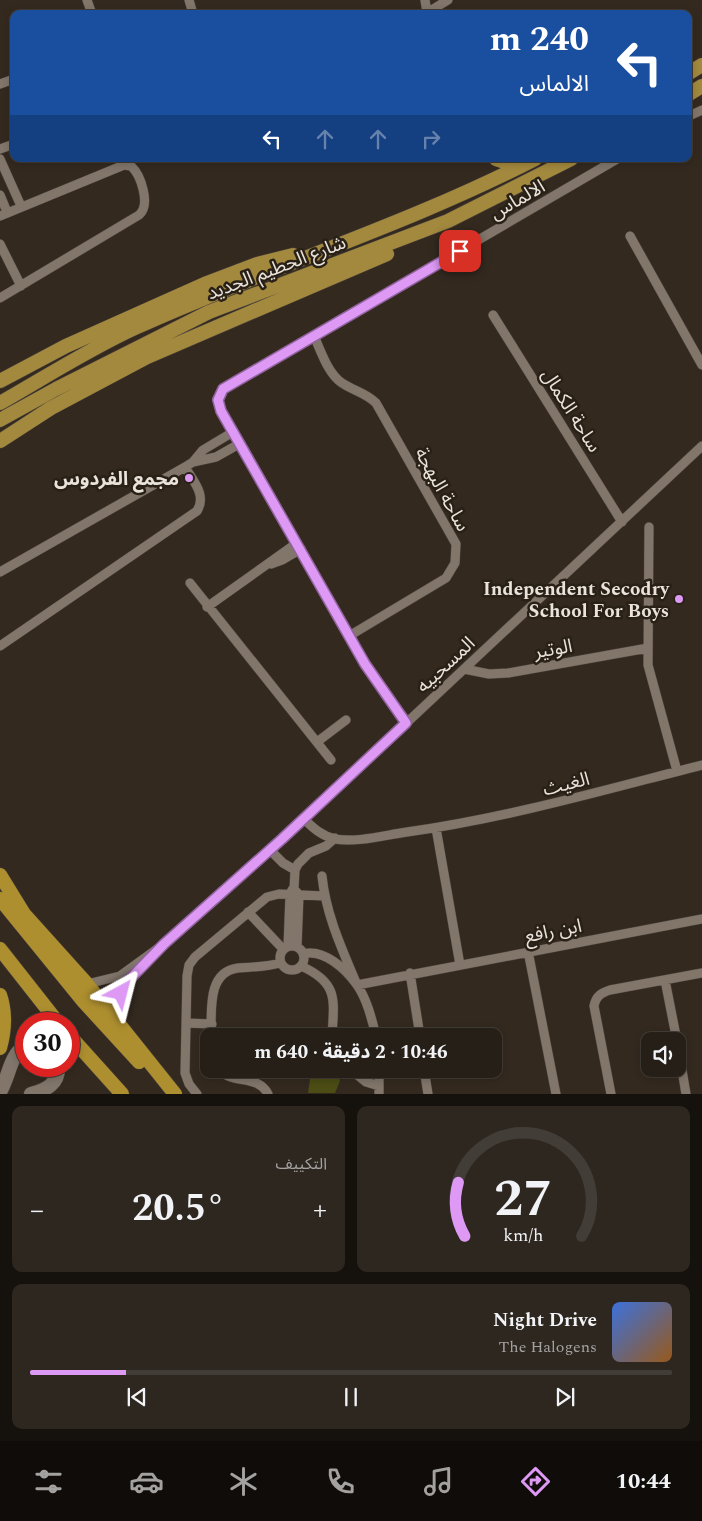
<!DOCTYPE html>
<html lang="ar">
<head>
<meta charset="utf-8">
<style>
	body { margin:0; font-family:Spectral,"Noto Sans Arabic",serif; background:#2e2720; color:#f1f3f6; direction:rtl; height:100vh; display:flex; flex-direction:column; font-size:19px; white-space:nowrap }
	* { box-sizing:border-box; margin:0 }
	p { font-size:16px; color:#a4a2a1 }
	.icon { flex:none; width:28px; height:28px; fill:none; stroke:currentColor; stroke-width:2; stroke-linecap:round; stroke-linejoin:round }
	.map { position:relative; height:1094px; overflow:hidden; direction:ltr }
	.details { display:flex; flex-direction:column; gap:12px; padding:12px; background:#15110d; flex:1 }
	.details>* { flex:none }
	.hud { position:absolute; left:10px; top:10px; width:682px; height:152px; border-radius:10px; box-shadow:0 2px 8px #0003,0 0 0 1px #423d36; direction:rtl; background:#1a4fa0; color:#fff; overflow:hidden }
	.fabs { position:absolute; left:641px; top:1032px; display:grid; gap:10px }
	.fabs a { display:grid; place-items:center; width:45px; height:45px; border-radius:10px; background:#261f17; box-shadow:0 2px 8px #0003,0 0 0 1px #423d36; font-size:25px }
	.speed { position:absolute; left:15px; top:1012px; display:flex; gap:10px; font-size:25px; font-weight:700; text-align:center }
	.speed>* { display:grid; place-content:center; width:65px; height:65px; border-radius:50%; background:#261f17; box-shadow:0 2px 8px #0003,0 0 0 1px #423d36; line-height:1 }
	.speed .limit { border:8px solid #d22; background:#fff; color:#111 }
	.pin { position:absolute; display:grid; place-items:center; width:42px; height:42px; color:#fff; margin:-21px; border-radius:10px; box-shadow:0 2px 8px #0006 }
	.me { position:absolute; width:55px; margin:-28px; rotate:38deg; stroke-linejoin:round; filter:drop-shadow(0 0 4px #0008) }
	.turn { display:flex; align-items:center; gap:18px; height:105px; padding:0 20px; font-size:22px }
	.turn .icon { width:65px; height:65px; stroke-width:2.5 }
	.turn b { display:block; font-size:35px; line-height:42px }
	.lanes { display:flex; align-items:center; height:48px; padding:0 20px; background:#0003; justify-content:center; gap:25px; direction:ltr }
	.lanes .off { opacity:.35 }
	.big { font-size:38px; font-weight:700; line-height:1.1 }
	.details .tile { flex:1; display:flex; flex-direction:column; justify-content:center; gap:8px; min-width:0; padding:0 18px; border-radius:10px; background:#2e2720 }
	.details .dial { align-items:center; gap:0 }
	.dial svg { height:130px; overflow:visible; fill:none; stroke:#423d36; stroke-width:7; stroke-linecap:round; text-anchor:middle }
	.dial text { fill:#f1f3f6; stroke:none }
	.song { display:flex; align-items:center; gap:15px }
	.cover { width:60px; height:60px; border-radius:8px; background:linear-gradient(135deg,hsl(220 70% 55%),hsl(30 70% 35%)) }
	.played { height:5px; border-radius:2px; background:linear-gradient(90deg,#dd99f3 15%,#423d36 15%) }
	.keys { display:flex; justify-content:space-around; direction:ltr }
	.heat { display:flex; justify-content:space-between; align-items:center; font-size:28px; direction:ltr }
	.details .tiles { flex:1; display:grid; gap:12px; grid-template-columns:1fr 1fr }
	.tile:last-child { grid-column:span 2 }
	.trip { position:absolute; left:200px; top:1028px; width:302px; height:50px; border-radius:10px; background:#261f17; box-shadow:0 2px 8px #0003,0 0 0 1px #423d36; font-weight:700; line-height:50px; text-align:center; direction:rtl }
	.tabs { display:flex; height:80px; justify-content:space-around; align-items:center; background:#0f0c09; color:#a4a2a1 }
	.tabs .icon { width:35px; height:35px }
	.tabs .active { color:#dd99f3 }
	.tabs b { font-size:22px; color:#f1f3f6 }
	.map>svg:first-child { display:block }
	.water { fill:#4b4d14 }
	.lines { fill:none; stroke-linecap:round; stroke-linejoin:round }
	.minor-casing { stroke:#4c443c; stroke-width:10 }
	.secondary-casing { stroke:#4c443c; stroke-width:15 }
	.primary-casing { stroke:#4c443c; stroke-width:15 }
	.trunk-casing { stroke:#4c443c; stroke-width:15 }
	.minor { stroke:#82766b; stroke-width:9 }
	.secondary { stroke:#82766b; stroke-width:14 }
	.primary { stroke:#a3893e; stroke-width:14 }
	.trunk { stroke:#ae8f2f; stroke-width:14 }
	.route-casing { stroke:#90639e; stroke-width:12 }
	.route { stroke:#dd99f3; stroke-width:9 }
	.poi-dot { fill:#dd99f3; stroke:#292016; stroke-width:2 }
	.labels { text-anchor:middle; stroke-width:5; stroke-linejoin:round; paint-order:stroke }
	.street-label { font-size:19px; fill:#e9e3dc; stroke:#292016 }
	.poi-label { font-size:19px; font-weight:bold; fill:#e9e3dc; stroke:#292016; text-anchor:end }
</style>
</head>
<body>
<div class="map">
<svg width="702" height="1094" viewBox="0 0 702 1094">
	<rect width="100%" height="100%" fill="#33291f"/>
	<path class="water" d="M322 1070 338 1074 340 1081 335 1093H308L310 1079Z"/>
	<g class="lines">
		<defs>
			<path id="minor" d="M87 0 92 14
				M189 0 193 14
				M425 0 427 13
				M425 14 448 0
				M0 84 14 79
				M689 116 702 110
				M0 149 14 144
				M0 159 21 206
				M0 195 7 212
				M0 216 124 165 131 166C141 175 151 205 139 215L0 298
				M630 236 702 365
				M0 244 21 286
				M493 315 622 522
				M314 336C321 351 328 374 342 383 354 391 366 393 376 403L456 544 455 563 446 578 349 636
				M193 462 216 457 239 444
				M649 527 648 665 677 771
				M271 564 282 560 301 549
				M0 572 185 467 193 462 203 450 233 432
				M190 583 331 760
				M207 607 297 543
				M0 646 197 511C207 495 193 481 185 467
				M464 669 489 674 508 673 648 648
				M406 723 365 664 221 411 217 399 223 389 617 159
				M317 742 346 720
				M304 819C313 828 322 836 335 839 357 843 385 835 407 832 507 818 604 790 702 765
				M436 828 460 965
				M270 850 283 863 295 870
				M322 876C326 915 342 949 357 985L702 919
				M248 912 283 949
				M280 958a12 12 0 1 1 24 0a12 12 0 1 1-24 0Z
				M288 946 290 895 292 890
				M297 947 299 895 294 889 295 870 298 864 309 853 326 846 335 838
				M528 951 556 1094
				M303 954C323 948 346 969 357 985 367 999 372 1020 376 1036
				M301 966C339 983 334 1000 332 1036
				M410 973 420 1036
				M665 980 677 1041
				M87 984 120 976 164 944 304 819 702 446
				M115 1018C118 993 129 982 145 964
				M186 1023 212 1024
				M211 1036C212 1013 206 972 238 968 253 967 266 967 280 963
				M678 1046 686 1094
				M218 1069C232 1085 258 1074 268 1094
				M350 1069 366 1082 379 1086
				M424 1069 428 1094
				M197 1094 189 1084 185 1073 187 976 189 965 195 957 267 897 279 894 324 896
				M379 1094V1069
				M611 1094 594 1006C596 996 601 993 610 990L702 973"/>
			<path id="secondary" d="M0 1092C10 1075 9 1056 26 1045
				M31 1094C46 1090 59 1084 58 1066"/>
			<path id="primary" d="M689 73 702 65
				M689 94 702 86
				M496 159 505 162 515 159
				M0 381 66 346 207 283 257 264 293 255
				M0 403C44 378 89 349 135 328 267 268 407 225 535 159
				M0 420 56 389 209 312 448 221 571 159
				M0 441 51 408 147 357 387 254"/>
			<path id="trunk" d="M0 875 24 914 87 984 175 1094
				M0 899 84 1002 139 1062
				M0 949 59 1024
				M0 995C6 1013 5 1030 0 1048
				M69 1035 122 1094"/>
		</defs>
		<use href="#minor" class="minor-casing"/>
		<use href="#secondary" class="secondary-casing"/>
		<use href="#primary" class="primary-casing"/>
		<use href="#trunk" class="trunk-casing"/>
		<use href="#minor" class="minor"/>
		<use href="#secondary" class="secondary"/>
		<use href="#primary" class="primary"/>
		<use href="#trunk" class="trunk"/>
	</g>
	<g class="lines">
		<defs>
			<path id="route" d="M121 993 127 982 164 944 282 839 406 723 365 664 221 411 218 400 223 389 460 251"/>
		</defs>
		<use href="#route" class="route-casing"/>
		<use href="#route" class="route"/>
	</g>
	<g class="poi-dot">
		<circle cx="189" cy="478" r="5"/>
		<circle cx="679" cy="599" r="5"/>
	</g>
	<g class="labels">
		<g class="street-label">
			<text transform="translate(517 199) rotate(-30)" y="7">الالماس</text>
			<text transform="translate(276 267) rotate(-21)" y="7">شارع الحطيم الجديد</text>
			<text transform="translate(572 410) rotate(58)" y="7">ساحة الكمال</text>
			<text transform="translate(443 489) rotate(61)" y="7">ساحة البهجة</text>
			<text transform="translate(553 648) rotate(-10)" y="7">الوتير</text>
			<text transform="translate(445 664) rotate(-43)" y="7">المسحبيه</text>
			<text transform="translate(566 783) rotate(-14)" y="7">الغيث</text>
			<text transform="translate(553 930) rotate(-11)" y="7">ابن رافع</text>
		</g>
		<g class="poi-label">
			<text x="179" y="485">مجمع الفردوس</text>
			<text x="669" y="595">Independent Secodry<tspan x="669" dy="22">School For Boys</tspan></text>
		</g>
	</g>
</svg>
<div class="fabs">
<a><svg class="icon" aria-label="sound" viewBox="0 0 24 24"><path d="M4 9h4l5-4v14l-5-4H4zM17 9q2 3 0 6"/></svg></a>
</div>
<div class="speed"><div class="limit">30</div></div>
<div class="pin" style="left:460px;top:251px;background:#d93025"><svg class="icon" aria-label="arrive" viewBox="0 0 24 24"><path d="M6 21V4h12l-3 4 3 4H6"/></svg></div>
<svg class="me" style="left:121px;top:993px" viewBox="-20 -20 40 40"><path d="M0-17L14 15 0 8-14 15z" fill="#dd99f3" stroke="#fff" stroke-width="4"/></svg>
<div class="trip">10:46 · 2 دقيقة · 640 m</div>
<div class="hud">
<div class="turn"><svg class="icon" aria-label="left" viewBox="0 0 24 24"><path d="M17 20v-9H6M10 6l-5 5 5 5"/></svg><div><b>240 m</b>الالماس</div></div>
<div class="lanes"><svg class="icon" aria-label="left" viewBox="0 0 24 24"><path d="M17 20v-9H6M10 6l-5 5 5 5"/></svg><svg class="icon off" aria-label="ahead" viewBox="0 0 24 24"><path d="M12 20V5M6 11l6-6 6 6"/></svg><svg class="icon off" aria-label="ahead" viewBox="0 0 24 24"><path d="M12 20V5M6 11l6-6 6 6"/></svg><svg class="icon off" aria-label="right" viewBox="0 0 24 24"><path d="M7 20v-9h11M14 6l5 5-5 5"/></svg></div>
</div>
</div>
<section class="details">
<div class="tiles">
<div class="tile dial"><svg viewBox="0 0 100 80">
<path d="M14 69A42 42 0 1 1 86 69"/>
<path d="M14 69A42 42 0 0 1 10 36" stroke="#dd99f3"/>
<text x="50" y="56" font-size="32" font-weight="700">27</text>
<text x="50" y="72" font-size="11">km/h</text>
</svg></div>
<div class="tile"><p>التكييف</p>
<div class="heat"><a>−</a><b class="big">20.5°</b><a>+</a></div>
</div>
<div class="tile">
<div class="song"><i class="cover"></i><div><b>Night Drive</b><p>The Halogens</p></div></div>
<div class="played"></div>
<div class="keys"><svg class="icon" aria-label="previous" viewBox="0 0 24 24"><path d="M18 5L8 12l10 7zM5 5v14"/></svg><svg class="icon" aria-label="pause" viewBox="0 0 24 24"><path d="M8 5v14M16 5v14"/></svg><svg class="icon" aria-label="next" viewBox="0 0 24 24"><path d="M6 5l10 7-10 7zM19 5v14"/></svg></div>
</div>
</div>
</section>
<nav class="tabs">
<b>10:44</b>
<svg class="icon active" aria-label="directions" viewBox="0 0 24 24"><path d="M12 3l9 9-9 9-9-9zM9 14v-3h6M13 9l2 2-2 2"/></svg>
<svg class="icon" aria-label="music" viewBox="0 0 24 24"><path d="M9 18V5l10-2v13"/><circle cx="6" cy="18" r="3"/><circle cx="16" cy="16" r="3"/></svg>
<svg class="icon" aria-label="phone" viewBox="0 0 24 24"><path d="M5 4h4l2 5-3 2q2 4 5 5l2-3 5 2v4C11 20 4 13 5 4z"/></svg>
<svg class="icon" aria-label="climate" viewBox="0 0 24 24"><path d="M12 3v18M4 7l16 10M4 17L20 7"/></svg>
<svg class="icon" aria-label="car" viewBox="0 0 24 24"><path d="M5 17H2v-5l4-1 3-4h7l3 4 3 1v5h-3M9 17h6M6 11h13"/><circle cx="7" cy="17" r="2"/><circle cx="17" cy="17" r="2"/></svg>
<svg class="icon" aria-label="filters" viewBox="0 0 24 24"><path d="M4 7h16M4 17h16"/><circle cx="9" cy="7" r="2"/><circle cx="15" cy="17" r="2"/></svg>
</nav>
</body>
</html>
